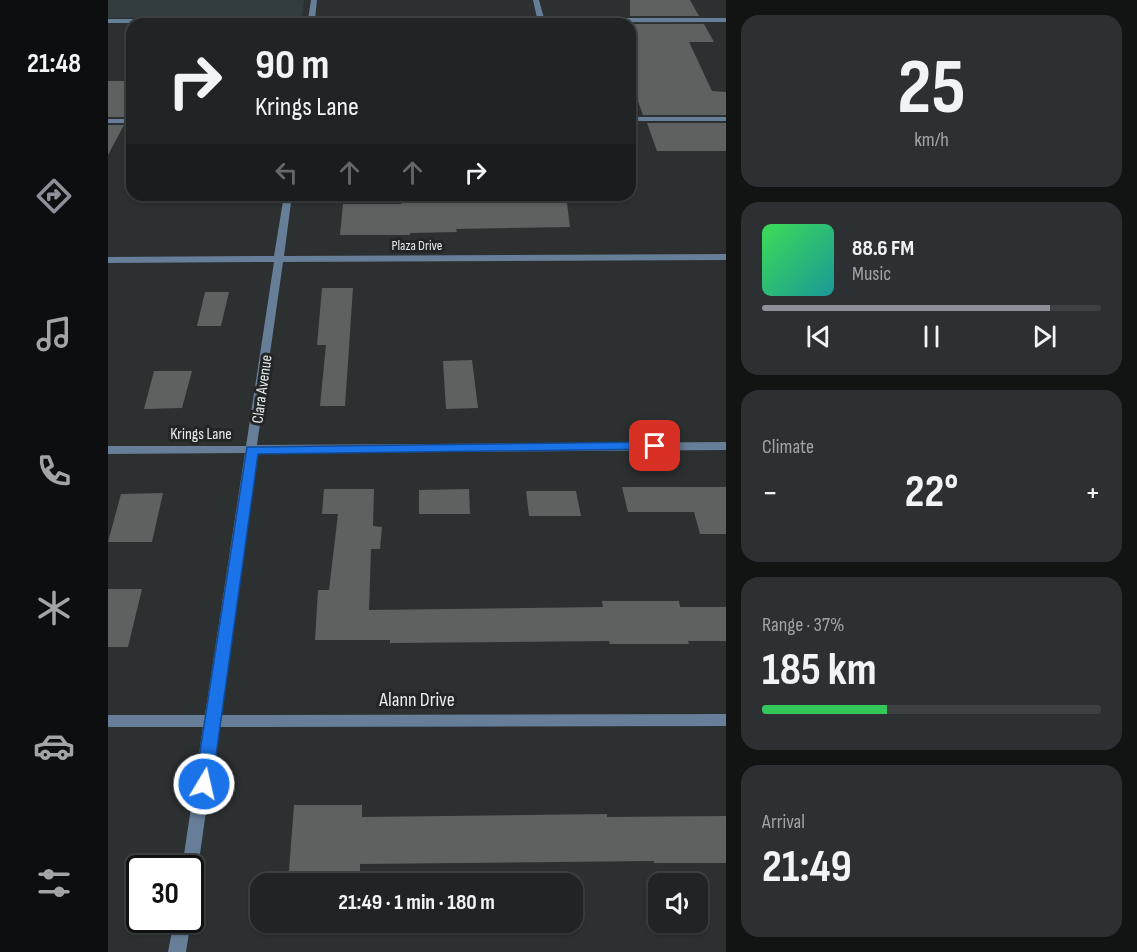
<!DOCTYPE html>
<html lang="en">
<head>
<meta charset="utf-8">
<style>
	body { margin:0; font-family:"Sofia Sans Condensed",sans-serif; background:#2d3032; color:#f1f3f6; height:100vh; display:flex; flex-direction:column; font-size:22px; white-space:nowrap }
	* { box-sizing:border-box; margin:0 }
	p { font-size:20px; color:#a2a4a7 }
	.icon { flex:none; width:33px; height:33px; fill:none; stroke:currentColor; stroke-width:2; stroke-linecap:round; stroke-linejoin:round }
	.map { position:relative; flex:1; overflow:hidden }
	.panel { display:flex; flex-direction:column; gap:15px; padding:15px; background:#121414; width:411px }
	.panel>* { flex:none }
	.guide { position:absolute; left:18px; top:18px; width:510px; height:183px; border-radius:18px; box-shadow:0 2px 4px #0004,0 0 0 2px #3e4142; background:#212425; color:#f1f3f6; overflow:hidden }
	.buttons { position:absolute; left:540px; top:873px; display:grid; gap:12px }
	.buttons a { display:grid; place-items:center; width:60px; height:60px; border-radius:12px; background:#212425; box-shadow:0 2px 4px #0004,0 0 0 2px #3e4142; font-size:30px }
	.speed { position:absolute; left:18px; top:855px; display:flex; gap:12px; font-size:30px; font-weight:700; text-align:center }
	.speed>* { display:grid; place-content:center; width:78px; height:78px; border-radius:50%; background:#212425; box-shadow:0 2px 4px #0004,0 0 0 2px #3e4142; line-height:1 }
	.speed .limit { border:3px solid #111; border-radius:9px; background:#fff; color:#111 }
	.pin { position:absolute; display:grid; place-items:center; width:51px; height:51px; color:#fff; margin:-26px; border-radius:12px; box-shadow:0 3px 9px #0006 }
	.me { position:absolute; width:66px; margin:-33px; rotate:9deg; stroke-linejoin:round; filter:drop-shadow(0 0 4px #0008) }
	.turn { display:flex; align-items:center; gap:21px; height:126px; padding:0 30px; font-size:27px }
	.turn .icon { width:78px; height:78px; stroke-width:2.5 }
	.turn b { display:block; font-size:42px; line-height:51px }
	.lanes { display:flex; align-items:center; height:57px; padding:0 30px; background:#0003; justify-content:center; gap:30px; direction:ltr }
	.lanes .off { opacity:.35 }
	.big { font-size:45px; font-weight:700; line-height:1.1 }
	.panel .tile { flex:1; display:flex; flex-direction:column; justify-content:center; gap:9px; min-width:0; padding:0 21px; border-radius:18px; background:#2d3032 }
	.panel .dial { align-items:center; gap:0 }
	.dial b { font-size:78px; line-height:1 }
	.song { display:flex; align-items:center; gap:18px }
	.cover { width:72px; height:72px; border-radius:9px; background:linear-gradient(135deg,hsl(130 70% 55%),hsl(180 70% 35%)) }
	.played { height:6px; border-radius:3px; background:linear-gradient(90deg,#8c9099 85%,#3e4142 85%) }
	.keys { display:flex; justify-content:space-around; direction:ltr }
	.heat { display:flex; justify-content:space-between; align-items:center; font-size:33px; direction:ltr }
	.charge { height:9px; border-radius:4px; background:linear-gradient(90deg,#34c759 37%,#3e4142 0) }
	.trip { position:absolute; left:142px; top:873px; width:333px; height:60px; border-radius:18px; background:#212425; box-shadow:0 2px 4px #0004,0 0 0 2px #3e4142; font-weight:700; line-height:60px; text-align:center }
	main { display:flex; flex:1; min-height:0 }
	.tab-bar { display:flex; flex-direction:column; width:108px; justify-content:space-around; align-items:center; background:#0d0e0f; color:#a2a4a7 }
	.tab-bar .icon { width:42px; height:42px }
	.tab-bar .selected { color:#8c9099 }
	.tab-bar b { font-size:27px; color:#f1f3f6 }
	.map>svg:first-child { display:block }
	.built { fill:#323d40 }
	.building { fill:#5d6160 }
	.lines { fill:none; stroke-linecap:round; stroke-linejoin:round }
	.minor { fill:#667e97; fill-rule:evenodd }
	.route { fill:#1a73e8; stroke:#114b97; stroke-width:1.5 }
	.labels { text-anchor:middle; stroke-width:6; stroke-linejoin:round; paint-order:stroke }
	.far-street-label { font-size:14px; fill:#e9ecec; stroke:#232627 }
	.street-label { font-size:16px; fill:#e9ecec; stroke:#232627 }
	.near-street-label { font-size:20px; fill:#e9ecec; stroke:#232627 }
</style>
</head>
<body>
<main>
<nav class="tab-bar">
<b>21:48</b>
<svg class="icon selected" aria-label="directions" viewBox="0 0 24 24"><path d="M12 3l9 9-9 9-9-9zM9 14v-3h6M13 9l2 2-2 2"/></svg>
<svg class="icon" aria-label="music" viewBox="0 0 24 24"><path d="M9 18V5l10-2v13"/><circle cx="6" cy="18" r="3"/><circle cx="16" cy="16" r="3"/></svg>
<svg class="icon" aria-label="phone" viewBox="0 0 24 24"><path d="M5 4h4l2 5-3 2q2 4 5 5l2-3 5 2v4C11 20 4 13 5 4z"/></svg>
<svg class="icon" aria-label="climate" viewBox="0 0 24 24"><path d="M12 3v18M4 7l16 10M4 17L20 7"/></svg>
<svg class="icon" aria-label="car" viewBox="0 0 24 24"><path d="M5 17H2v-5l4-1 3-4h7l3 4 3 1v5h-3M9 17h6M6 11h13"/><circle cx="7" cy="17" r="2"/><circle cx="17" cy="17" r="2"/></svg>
<svg class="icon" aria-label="filters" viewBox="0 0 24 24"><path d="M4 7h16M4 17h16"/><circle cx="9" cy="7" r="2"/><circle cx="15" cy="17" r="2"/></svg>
</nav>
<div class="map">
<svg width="618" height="952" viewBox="0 0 618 952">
	<rect width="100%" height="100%" fill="#2c3031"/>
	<path class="built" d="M0 0H196L194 17 0 18Z"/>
	<path class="building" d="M522 0H582L591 16H522Z
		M522 24H596L606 42H581L604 91 618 92V115H535L522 79Z
		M0 81H24V110L20 117H0Z
		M539 123H618V151H549Z
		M0 125H16L0 155Z
		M339 195H458L462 227 348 229 349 232 302 233V235H232L235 204H293L294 197 339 198Z
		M214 288H245L237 406H212L218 345H209Z
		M97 292H121L113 326H89Z
		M364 360 370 408 338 409 335 361Z
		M46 371H84L74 408 36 409Z
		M514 487H618V534H592L586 512H520Z
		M216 489H266L265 526 274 527 272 549H263L261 610 495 607 494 601H571L572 607H618V641H580L581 644H502L501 641 282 643V640H207L210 590H221L230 514H214Z
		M361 489 362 514H311V490Z
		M418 491H468L473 516H421Z
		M55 493 44 542H0L13 494Z
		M0 589H34L20 647H0Z
		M186 805H254V817L499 814V817L618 816V863H546V861L252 864V884H180Z"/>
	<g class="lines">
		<path class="minor" d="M203 0H209L207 19 429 18 425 0H431L436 18H618V22L0 23V19H200Z
			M522 117H618V121H522Z
			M0 119H24V123H0Z
			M176 195H184L176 256 618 254V260L175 262 149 445 618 442V450L148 453 112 715 618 714V726L110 727 90 868 88 873 82 875V868H74L95 727H0V715H97L137 453 0 454V446H138L166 262 0 263V257L166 256Z
			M66 920H83L78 952H60Z"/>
	</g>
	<path class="route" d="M547 442 554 446 552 449 150 454 104 784 102 789 96 791 89 789 87 784 139 447Z"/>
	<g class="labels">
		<g class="far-street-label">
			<text x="309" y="250">Plaza Drive</text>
		</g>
		<g class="street-label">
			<text transform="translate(153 389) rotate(-82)" y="6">Clara Avenue</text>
			<text x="93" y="439">Krings Lane</text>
		</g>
		<g class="near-street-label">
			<text x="309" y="706">Alann Drive</text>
		</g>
	</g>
</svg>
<div class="buttons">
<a><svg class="icon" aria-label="sound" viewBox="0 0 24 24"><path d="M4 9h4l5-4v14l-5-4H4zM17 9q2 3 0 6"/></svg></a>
</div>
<div class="speed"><div class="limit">30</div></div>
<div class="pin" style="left:547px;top:446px;background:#d93025"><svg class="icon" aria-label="arrive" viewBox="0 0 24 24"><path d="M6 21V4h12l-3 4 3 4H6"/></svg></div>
<svg class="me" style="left:96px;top:784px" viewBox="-20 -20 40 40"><circle r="17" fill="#1a73e8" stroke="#fff" stroke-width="3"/><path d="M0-11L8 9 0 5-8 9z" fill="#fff"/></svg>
<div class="trip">21:49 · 1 min · 180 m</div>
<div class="guide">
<div class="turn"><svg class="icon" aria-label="right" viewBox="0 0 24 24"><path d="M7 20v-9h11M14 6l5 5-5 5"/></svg><div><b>90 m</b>Krings Lane</div></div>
<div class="lanes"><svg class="icon off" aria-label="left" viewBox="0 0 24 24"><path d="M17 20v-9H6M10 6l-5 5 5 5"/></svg><svg class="icon off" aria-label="ahead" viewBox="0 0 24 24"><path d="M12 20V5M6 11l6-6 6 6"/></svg><svg class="icon off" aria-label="ahead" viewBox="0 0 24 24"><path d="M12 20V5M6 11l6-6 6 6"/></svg><svg class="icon" aria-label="right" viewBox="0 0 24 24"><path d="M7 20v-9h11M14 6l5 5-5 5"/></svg></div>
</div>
</div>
<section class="panel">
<div class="tile dial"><b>25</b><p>km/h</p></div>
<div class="tile">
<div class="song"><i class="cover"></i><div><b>88.6 FM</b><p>Music</p></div></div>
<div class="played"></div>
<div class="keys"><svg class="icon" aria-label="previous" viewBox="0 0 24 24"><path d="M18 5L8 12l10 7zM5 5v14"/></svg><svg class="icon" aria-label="pause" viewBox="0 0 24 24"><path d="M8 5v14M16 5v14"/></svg><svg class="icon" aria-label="next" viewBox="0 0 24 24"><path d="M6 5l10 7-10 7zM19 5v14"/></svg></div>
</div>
<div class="tile"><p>Climate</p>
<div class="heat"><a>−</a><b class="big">22°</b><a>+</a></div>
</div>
<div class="tile"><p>Range · 37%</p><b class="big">185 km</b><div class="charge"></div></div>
<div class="tile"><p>Arrival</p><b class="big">21:49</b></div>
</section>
</main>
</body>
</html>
